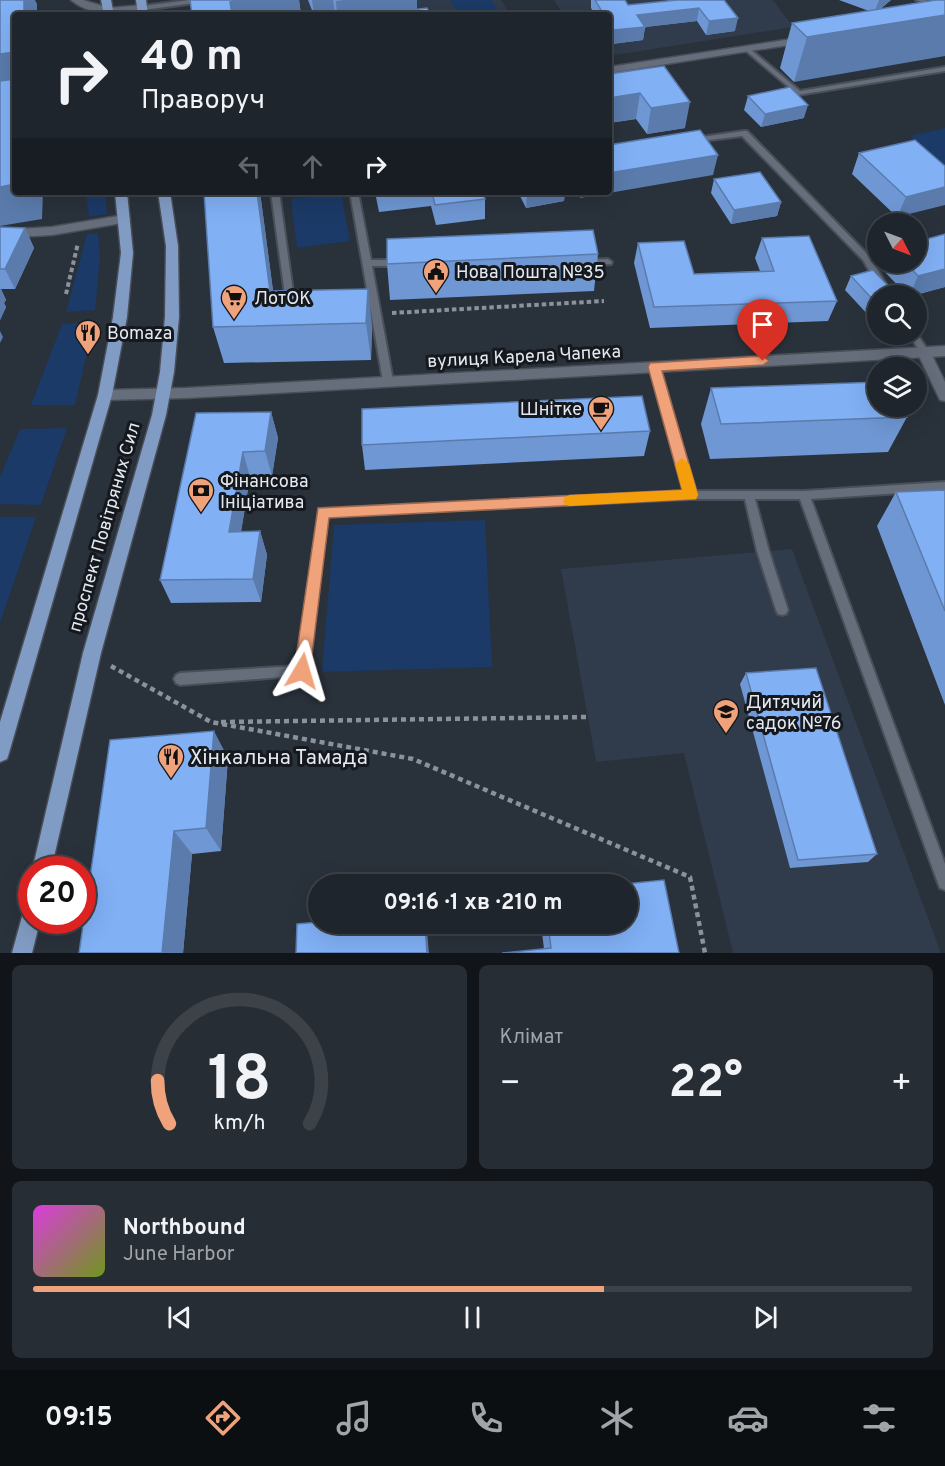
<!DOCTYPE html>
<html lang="uk">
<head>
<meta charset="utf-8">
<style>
	body { margin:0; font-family:Overpass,sans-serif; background:#272d34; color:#f1f3f6; height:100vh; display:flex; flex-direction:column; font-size:22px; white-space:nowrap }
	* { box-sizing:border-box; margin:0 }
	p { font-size:20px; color:#a1a5a9 }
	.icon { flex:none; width:33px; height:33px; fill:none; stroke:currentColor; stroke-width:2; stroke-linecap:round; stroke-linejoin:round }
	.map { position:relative; height:953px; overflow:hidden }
	.side { display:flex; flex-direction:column; gap:12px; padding:12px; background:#111418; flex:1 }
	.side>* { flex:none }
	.guide { position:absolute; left:12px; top:12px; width:600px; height:183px; border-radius:6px; box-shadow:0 6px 24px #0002,0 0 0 2px #3c4248; background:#1f252c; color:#f1f3f6; overflow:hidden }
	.needle { width:39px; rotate:132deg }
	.controls { position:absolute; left:867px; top:213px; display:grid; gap:12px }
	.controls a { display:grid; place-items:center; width:60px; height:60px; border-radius:50%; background:#1f252c; box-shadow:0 6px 24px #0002,0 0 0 2px #3c4248; font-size:30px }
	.speed { position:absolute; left:18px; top:856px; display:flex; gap:12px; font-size:30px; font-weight:700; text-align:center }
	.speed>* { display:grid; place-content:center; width:78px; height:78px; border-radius:50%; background:#1f252c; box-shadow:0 6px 24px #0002,0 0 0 2px #3c4248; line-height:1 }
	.speed .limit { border:9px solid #d22; background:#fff; color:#111 }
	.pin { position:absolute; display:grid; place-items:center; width:51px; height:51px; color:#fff; margin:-62px -26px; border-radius:50% 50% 50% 0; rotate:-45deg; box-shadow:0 0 6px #0007 }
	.pin .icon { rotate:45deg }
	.me { position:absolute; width:66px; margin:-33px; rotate:7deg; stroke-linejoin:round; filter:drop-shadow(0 0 4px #0008) }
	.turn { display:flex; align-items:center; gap:21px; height:126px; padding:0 30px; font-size:27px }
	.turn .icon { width:78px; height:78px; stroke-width:2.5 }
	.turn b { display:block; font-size:42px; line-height:51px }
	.lanes { display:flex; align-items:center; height:57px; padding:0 30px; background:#0003; justify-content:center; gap:30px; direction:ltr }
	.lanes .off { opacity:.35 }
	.big { font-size:45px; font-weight:700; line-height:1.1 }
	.side .widget { flex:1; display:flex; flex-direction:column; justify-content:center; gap:9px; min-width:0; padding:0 21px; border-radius:9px; background:#272d34 }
	.side .dial { align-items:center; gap:0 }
	.dial svg { height:156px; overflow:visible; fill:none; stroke:#3c4248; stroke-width:7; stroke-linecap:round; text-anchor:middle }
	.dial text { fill:#f1f3f6; stroke:none }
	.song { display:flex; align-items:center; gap:18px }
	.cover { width:72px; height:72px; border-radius:9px; background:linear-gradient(135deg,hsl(300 70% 55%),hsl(80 70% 35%)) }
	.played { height:6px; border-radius:3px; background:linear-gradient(90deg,#f0a27a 65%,#3c4248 65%) }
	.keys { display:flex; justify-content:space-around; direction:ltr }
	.heat { display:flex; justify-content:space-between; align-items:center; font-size:33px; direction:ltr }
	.side .tiles { flex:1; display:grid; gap:12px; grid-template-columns:1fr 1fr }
	.widget:last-child { grid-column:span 2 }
	.trip { position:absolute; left:308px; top:874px; width:330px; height:60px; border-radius:30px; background:#1f252c; box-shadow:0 6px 24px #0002,0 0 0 2px #3c4248; font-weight:700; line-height:60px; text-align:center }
	.tab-bar { display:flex; height:96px; justify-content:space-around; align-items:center; background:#0c0f12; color:#a1a5a9 }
	.tab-bar .icon { width:42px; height:42px }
	.tab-bar .current { color:#f0a27a }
	.tab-bar b { font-size:27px; color:#f1f3f6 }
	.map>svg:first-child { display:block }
	.built { fill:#303b4b }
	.green { fill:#1b3a67 }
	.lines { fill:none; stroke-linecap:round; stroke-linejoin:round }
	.lane-casing { stroke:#494e58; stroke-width:4 }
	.street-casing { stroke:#494e58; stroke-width:3 }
	.secondary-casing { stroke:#494e58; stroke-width:3 }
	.primary-casing { stroke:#494e58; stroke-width:3 }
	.path-far1 { stroke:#8b929b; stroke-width:4; stroke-dasharray:4.5 3; stroke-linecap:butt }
	.path { stroke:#8b929b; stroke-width:4.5; stroke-dasharray:5 4; stroke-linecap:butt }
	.lane { fill:#666e7b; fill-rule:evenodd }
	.street { fill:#666e7b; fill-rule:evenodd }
	.secondary { fill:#666e7b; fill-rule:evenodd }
	.primary { fill:#819cc4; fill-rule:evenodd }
	.wall { fill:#6f97d3 }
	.shaded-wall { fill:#5a7bac }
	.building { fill:#81b0f5; stroke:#5a7bac; stroke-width:1.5 }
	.route { fill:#f0a27a; stroke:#9c694f; stroke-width:1.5 }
	.slow { fill:#f59e0b }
	.labels { text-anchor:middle; stroke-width:6; stroke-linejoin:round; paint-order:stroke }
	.poi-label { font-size:18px; fill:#e4e9f1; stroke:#15181d; text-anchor:start }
	.street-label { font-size:18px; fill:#e4e9f1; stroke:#15181d }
	.near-poi-label { font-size:21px; fill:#e4e9f1; stroke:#15181d; text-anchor:start }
</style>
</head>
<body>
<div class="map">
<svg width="945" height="953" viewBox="0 0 945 953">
	<rect width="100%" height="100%" fill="#29313b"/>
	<path class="built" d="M190 0H501L511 15H193Z
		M554 0H773L793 27 609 56V15H563Z
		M792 549 941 953H733L684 753 596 762 561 569Z"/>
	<path class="green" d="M450 0H491L501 14 459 15Z
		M945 128V168L910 136Z
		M86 192H105L107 214 89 217Z
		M341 193 350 241 297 248 291 199Z
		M98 233 100 258 95 310 66 312 87 234Z
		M94 322 75 405H31L62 324Z
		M67 428 41 505 0 504V477L20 429Z
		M0 517H36L0 623Z
		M485 520 492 667 322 672 334 525Z"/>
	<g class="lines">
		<defs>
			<path id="lane" d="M189 0H206L203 2 143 10 140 8 143 6Z
				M916 0H925L945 7V11Z
				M745 48H749L800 91 945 67V71L798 95 745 50Z
				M744 131H747L868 255 878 251V257L871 259 893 296H884L863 260 742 136 694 142 690 140 694 138Z
				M271 192H279L294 299 297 302 293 305 287 304 286 302Z
				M350 192H358L371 260H400L404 263 400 266H372L393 381 388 385 383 381Z
				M608 259 612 262 611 264 583 266 579 263 583 260Z
				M916 332 929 352 927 354H921L909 334H916Z
				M655 364 660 367 695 491H804L945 482V490L811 499 945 864V890L940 888 938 883 800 499H755L769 551 788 610 786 614 782 615 778 614 776 610 757 551 745 499H691L328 516 306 675 180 685 176 683 174 679 176 675 180 673 297 666 319 509 685 491 650 367Z"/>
			<path id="street" d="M71 0H83L109 8 143 5 148 8 143 11C119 14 91 17 71 0Z
				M805 37 810 40 808 42 609 73V67Z
				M124 215 130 219 128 222 52 235 0 238V230L52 227Z
				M924 347 929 349 945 382V401L940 400 917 352Z"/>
			<path id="secondary" d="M945 346V356L186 398 105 400 98 395 105 390 186 388Z"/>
			<path id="primary" d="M101 0H111L114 15H104Z
				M136 0H146L148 15H138Z
				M115 192H127L133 253 127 317 112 395 9 753 7 759 0 762V722L98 395 113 317 121 253Z
				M158 192H170L178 246 179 317 174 372 166 415 101 653 51 870 32 871 83 653 152 415 160 372 165 317 166 246Z
				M32 903V921H40L32 953H12L25 906Z"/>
		</defs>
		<use href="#lane" class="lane-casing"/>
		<use href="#street" class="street-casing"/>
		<use href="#secondary" class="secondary-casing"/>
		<use href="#primary" class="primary-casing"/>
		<path class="path-far1" d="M66 294 78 243
			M392 313 604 301"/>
		<path class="path" d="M111 666 211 722 413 759 690 877 705 953
			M221 722 588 717"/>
		<use href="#lane" class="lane"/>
		<use href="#street" class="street"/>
		<use href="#secondary" class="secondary"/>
		<use href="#primary" class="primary"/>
	</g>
	<path class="wall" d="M190 0H299L301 15 313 13 308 0H417V9L431 15H336L335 13 321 15H192Z
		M591 0H625L628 5 724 0 735 31 706 35 697 21 645 27 643 40 612 44 609 38V15H595L591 8Z
		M839 0H891L794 82 780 68 792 23 869 11Z
		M664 66 685 128 647 134 636 119 609 123Z
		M748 96 804 118 761 127 744 110Z
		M859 153 945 166 897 217 852 174Z
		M714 179 781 202 777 216 731 224 711 193Z
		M260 192 273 291 372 325 371 360 224 363 213 327Z
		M375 192H483L485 199V219L436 225 431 206 379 212Z
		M518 192H565L564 201 526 208Z
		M0 227 25 228 34 248 15 289H1L6 300 4 303 6 307 0 320Z
		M945 234V287L912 296H908L882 269 885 262H916Z
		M762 238 837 301 828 321 650 328 634 263 638 243 694 274 760 271 755 258Z
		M598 254 594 291 390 300 387 264Z
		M873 270 878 315 870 317 845 290 851 276Z
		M711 388 907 417 888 452 710 459 701 424Z
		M271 412 278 438 272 476 250 477 241 532 260 531 267 555 261 602 171 603 160 580 196 413Z
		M650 431 644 456 365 470 362 445Z
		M945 490V705L877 526 896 492Z
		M746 673 877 854 868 862 790 868 740 684Z
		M228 758 221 851 192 854 183 953H79Z
		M541 924H627L679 953 544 949Z"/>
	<path class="shaded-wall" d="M24 0H35L37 4V15H24Z
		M244 0H299L301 15H232L230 2Z
		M312 0H333L335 13 314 15Z
		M344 0H417V10L379 15H337L336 1Z
		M879 0H891L874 13Z
		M699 8 697 21 645 27 643 40 612 44 614 30 637 15Z
		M945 15V56L794 82 807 37Z
		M738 18 735 31 706 35 709 21Z
		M15 52V89L0 91V54Z
		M640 93 636 119 609 123V98Z
		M690 102 685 128 647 134 651 108Z
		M808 105 804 118 761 127 765 114Z
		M718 155 713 175 580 198 581 192H609V173Z
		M15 184V192H43L42 219 0 226V187Z
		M945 187V205L897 217 906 197Z
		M257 192H260L278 328 270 291Z
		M540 192H565L564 201 526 208 527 194Z
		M781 202 777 216 731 224 734 210Z
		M25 228 34 248 15 289 5 269Z
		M945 269V287L909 296 918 276Z
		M0 288 6 300 4 303 6 307 0 320Z
		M368 289 372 325 371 360 366 323Z
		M876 303H878V315L870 317Z
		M0 331 3 337 0 343Z
		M271 412 278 438 272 476 265 451Z
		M243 452 250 477 237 556 229 532Z
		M260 531 267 555 261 602 253 579Z
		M214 731 228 758 221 851 206 828Z
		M174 831 192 854 183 953H162Z
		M425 924H427V930L429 953H427Z"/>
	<path class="building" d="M0 0H24V15H15V52L0 54Z
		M190 0H244L230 2 232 15H192Z
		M595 0H625L628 5 677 0H724L738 18 709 21 699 8 637 15 645 27 614 30 609 23V15H604Z
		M936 0H945V15L807 37 792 23Z
		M427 8 431 15H370Z
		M314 13 315 15H298Z
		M664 66 690 102 651 108 640 93 609 98V74Z
		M15 79V184L0 187V81Z
		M790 87 808 105 765 114 748 96Z
		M700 130 718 155 609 173V145Z
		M915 140 945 166V187L906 197 859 153Z
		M760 172 781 202 734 210 714 179Z
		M204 192H257L270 291 368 289 366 323 213 327Z
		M432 192H483L485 199 435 205Z
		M526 192H540L527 194Z
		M0 227 25 228 5 269H0Z
		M593 230 598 254 387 264V239Z
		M945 234V269L918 276 905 262H916V242Z
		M809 236 837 301 654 307 638 243 684 241 694 274 774 271 762 238Z
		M873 270 898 296H878V303H876L851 276Z
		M878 382V406H902L907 417 721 424 711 388Z
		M642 396 650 431 362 445V409Z
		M271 412 265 451 243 452 229 532 260 531 253 579 160 580 196 413Z
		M945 490V611L896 492Z
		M816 668 877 854 798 860 746 673Z
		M214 731 206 828 174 831 162 953H79L110 740Z
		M664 880 679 953H502L551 948 548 924H627V885H615Z
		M318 922V924H425L427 953H296L297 924Z"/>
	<path class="route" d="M763 356 769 361 763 365 662 371 698 495 696 499 329 518 310 671 308 676 302 678 297 676 294 671 318 508 682 490 648 367 650 363Z"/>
	<path class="slow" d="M682 458 689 464 698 495 696 499 570 506 565 505 563 501 565 497 570 495 682 490 675 464Z"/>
	<defs>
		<symbol id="civic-pin" viewBox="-11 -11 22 30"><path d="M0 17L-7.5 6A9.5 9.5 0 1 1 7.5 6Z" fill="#f0a27a" stroke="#15181d"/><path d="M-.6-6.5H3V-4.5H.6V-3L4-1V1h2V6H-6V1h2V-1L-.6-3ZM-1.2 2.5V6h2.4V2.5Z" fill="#111"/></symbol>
		<symbol id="supermarket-pin" viewBox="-11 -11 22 30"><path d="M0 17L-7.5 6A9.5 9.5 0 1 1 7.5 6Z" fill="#f0a27a" stroke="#15181d"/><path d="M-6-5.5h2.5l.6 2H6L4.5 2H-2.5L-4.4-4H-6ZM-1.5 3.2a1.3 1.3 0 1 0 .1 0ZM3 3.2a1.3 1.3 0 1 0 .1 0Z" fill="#111"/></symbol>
		<symbol id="restaurant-pin" viewBox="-11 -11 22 30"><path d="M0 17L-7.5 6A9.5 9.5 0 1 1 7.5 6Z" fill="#f0a27a" stroke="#15181d"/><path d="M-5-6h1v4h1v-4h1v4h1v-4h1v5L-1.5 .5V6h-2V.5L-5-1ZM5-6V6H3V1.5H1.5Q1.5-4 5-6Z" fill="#111"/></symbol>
		<symbol id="cafe-pin" viewBox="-11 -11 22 30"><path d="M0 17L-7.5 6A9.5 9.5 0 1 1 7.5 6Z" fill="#f0a27a" stroke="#15181d"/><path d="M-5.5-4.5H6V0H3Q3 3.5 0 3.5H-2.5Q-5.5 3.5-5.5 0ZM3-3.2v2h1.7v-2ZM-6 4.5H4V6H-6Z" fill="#111"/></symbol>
		<symbol id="bank-pin" viewBox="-11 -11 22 30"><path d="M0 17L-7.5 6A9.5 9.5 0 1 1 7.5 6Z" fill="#f0a27a" stroke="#15181d"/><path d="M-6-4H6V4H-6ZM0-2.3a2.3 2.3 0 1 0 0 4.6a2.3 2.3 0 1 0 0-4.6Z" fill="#111"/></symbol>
		<symbol id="school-pin" viewBox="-11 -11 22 30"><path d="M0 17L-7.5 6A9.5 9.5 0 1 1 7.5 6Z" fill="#f0a27a" stroke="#15181d"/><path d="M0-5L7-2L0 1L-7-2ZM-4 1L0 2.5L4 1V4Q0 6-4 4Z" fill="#111"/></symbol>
	</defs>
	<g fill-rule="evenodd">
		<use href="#civic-pin" x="421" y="257" width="30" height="40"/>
		<use href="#supermarket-pin" x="219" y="283" width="30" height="40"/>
		<use href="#restaurant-pin" x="73" y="318" width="30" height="40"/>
		<use href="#cafe-pin" x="586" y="394" width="30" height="40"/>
		<use href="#bank-pin" x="186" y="476" width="30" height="40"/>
		<use href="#school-pin" x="711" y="697" width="30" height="40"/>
		<use href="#restaurant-pin" x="156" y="742" width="30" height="40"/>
	</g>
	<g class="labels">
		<g class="poi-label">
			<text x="456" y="278">Нова Пошта №35</text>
			<text x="254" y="304">ЛотОК</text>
			<text x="107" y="339">Bomaza</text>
			<text x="582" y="415" text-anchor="end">Шнітке</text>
			<text x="220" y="487">Фінансова<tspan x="220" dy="21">Ініціатива</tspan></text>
			<text x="746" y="708">Дитячий<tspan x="746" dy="21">садок №76</tspan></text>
		</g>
		<g class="street-label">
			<text transform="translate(524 356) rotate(-3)" y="6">вулиця Карела Чапека</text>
			<text transform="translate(104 527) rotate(-74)" y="6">проспект Повітряних Сил</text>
		</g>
		<g class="near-poi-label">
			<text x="190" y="764">Хінкальна Тамада</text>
		</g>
	</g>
</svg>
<div class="controls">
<a><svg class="needle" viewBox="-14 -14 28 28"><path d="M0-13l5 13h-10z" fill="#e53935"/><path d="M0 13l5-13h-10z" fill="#a1a5a9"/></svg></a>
<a><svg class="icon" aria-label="search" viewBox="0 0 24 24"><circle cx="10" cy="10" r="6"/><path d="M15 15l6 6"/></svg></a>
<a><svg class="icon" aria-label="layers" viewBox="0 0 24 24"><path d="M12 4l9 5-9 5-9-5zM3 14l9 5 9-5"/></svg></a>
</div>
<div class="speed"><div class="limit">20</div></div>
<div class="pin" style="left:763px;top:361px;background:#d93025"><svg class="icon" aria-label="arrive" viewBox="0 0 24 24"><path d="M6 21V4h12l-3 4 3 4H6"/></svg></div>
<svg class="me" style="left:302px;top:671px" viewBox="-20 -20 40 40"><path d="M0-17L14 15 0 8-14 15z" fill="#f0a27a" stroke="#fff" stroke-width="4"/></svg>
<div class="trip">09:16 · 1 хв · 210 m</div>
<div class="guide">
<div class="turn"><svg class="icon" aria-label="right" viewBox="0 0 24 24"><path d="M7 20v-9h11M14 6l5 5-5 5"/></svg><div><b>40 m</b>Праворуч</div></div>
<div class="lanes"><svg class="icon off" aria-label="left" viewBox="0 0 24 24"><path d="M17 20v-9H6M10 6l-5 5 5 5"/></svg><svg class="icon off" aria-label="ahead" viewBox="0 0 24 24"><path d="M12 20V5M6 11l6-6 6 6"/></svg><svg class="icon" aria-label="right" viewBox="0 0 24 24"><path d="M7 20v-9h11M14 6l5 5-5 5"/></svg></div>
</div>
</div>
<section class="side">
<div class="tiles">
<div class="widget dial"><svg viewBox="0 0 100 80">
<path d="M14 69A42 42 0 1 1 86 69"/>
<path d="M14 69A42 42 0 0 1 8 47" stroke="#f0a27a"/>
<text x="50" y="56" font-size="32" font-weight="700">18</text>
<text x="50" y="72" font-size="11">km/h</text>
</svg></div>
<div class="widget"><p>Клімат</p>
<div class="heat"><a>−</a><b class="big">22°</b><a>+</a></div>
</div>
<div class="widget">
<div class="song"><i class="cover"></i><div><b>Northbound</b><p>June Harbor</p></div></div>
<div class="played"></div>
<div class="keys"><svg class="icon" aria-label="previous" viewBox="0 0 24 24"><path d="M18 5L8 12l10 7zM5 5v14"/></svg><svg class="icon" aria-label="pause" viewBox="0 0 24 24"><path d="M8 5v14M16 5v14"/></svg><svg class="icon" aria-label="next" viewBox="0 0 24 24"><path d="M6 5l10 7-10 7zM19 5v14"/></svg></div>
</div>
</div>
</section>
<nav class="tab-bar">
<b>09:15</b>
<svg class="icon current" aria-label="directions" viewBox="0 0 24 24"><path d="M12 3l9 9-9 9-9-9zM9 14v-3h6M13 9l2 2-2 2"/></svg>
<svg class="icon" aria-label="music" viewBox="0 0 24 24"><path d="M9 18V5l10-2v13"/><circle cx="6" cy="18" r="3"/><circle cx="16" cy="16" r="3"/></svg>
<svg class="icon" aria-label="phone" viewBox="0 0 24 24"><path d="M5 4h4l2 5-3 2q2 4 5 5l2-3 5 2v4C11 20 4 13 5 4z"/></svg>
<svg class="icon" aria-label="climate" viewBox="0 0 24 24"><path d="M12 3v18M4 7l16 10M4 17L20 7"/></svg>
<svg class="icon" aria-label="car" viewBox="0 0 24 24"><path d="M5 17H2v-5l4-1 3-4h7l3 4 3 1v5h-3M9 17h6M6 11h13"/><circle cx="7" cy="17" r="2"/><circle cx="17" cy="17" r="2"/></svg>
<svg class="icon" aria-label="filters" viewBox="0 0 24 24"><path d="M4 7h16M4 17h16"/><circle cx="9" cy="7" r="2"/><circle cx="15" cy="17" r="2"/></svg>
</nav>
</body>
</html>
